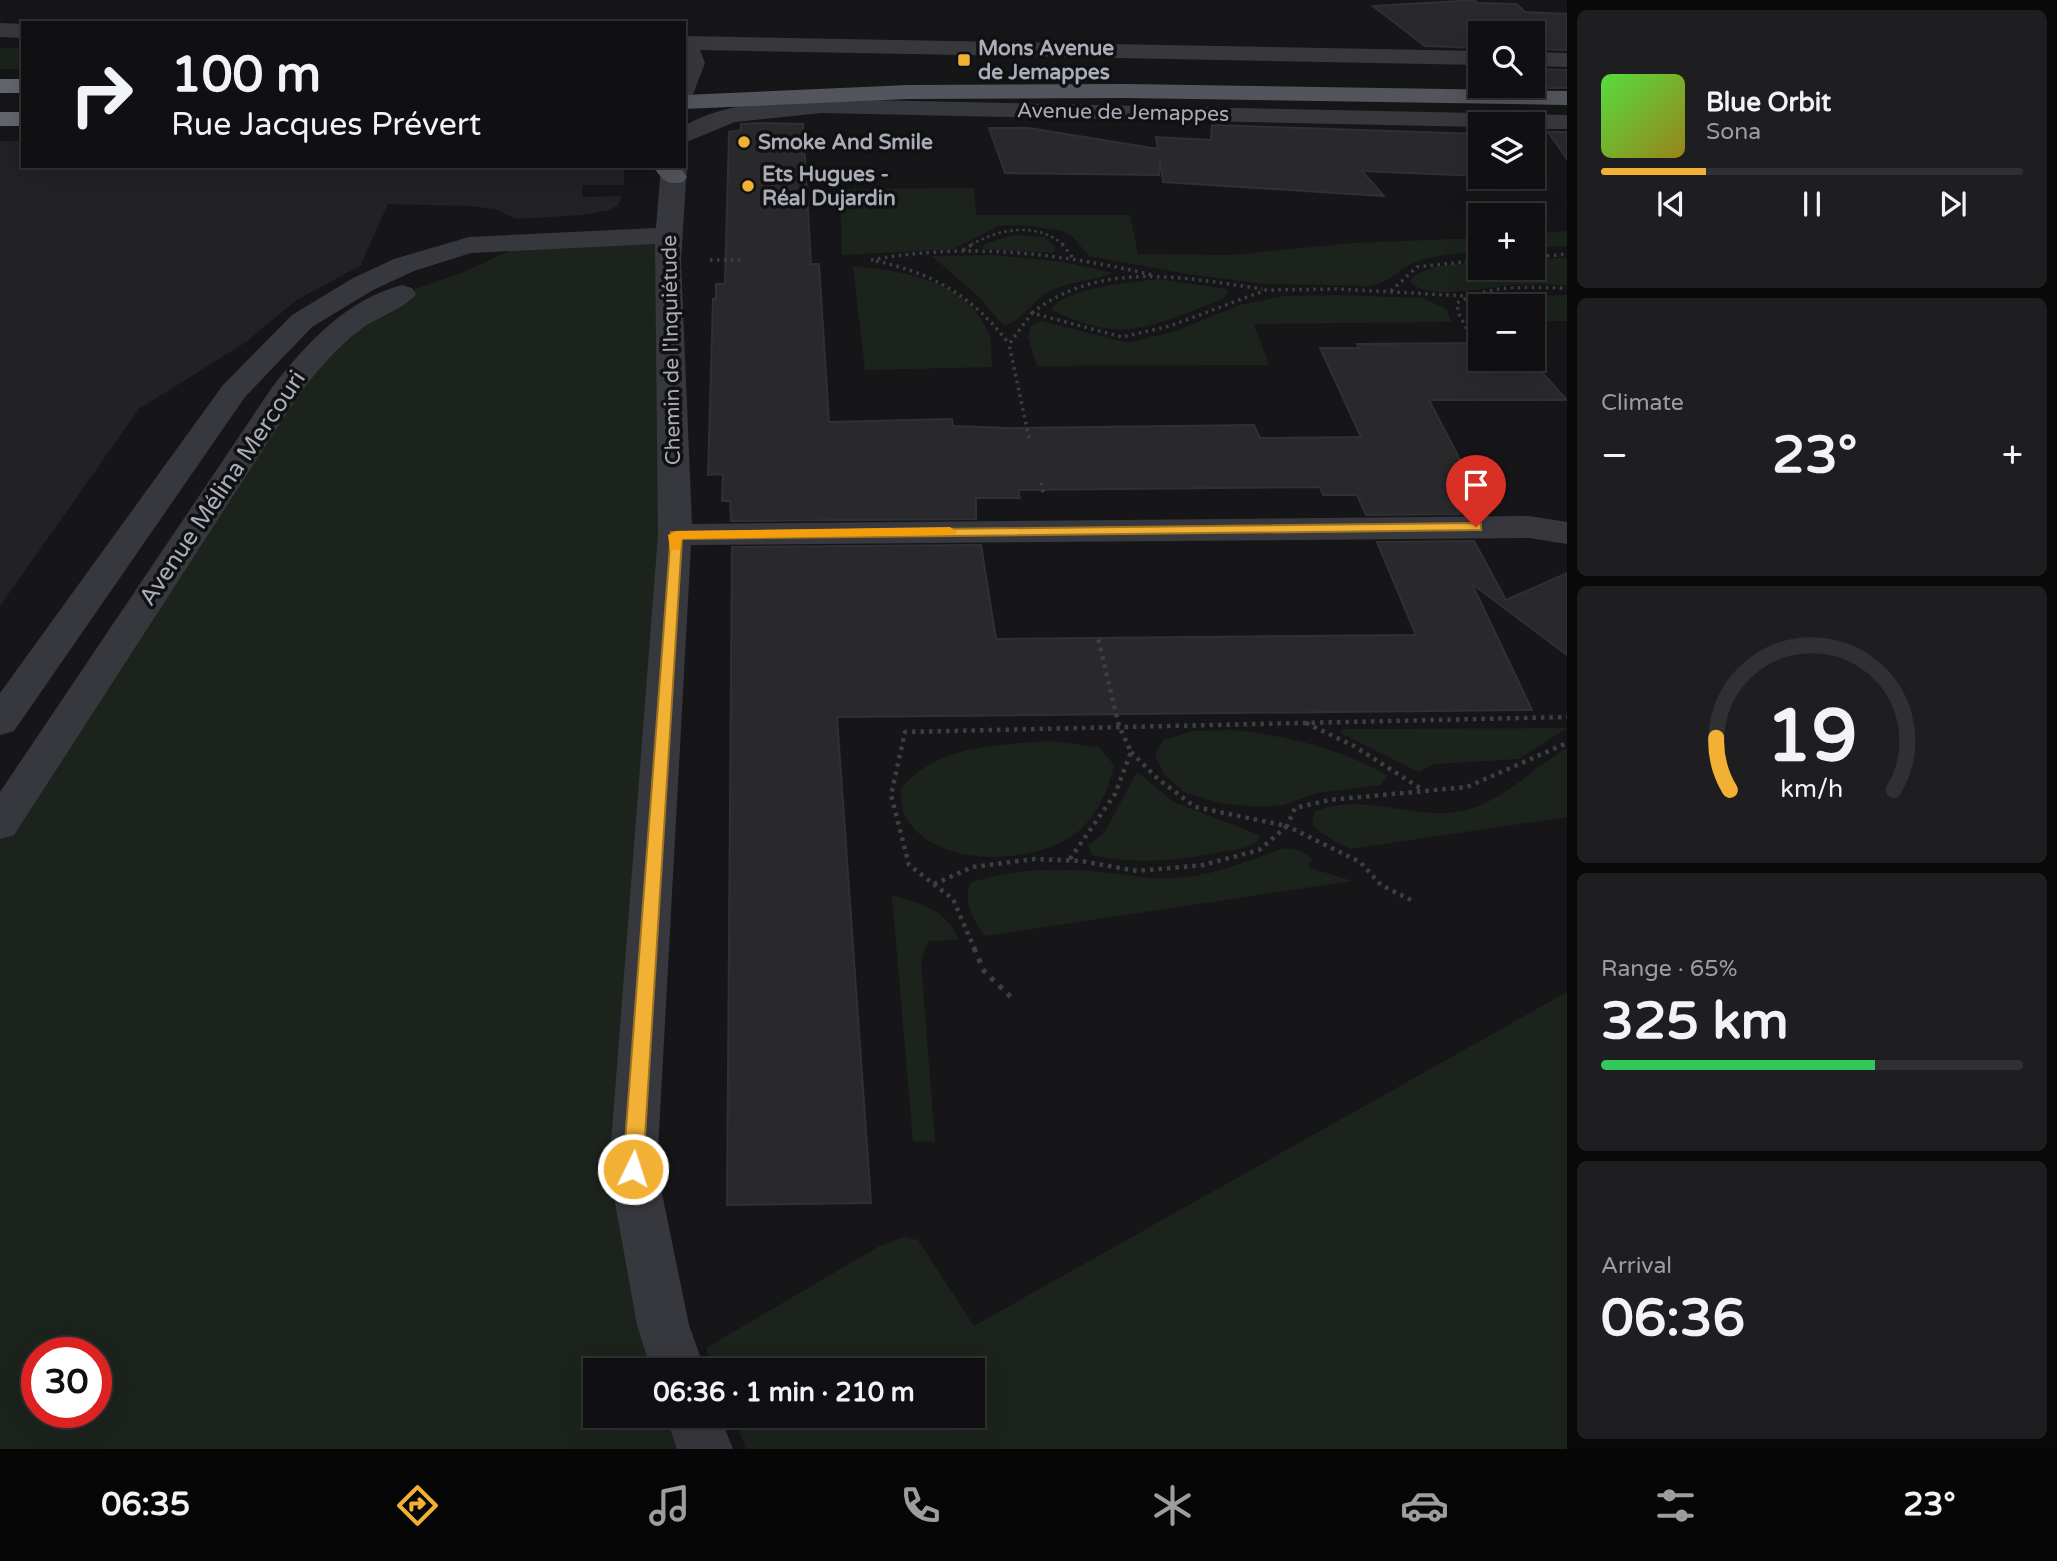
<!DOCTYPE html>
<html lang="en">
<head>
<meta charset="utf-8">
<style>
	body { margin:0; font-family:"Varela Round",sans-serif; background:#1e1e20; color:#f1f3f6; height:100vh; display:flex; flex-direction:column; font-size:26px; white-space:nowrap }
	* { box-sizing:border-box; margin:0 }
	p { font-size:23px; color:#9c9d9f }
	.icon { flex:none; width:38px; height:38px; fill:none; stroke:currentColor; stroke-width:2; stroke-linecap:round; stroke-linejoin:round }
	.map { position:relative; flex:1; overflow:hidden }
	.sheet { display:flex; flex-direction:column; gap:10px; padding:10px; background:#09090a; width:490px }
	.sheet>* { flex:none }
	.hud { position:absolute; left:21px; top:21px; width:665px; height:147px; border-radius:0px; box-shadow:0 7px 28px #0002,0 0 0 2px #303032; background:#101012; color:#f1f3f6; overflow:hidden }
	.fabs { position:absolute; left:1468px; top:21px; display:grid; gap:14px }
	.fabs a { display:grid; place-items:center; width:77px; height:77px; border-radius:0px; background:#101012; box-shadow:0 7px 28px #0002,0 0 0 2px #303032; font-size:35px }
	.speed { position:absolute; left:21px; top:1337px; display:flex; gap:14px; font-size:35px; font-weight:700; text-align:center }
	.speed>* { display:grid; place-content:center; width:91px; height:91px; border-radius:50%; background:#101012; box-shadow:0 7px 28px #0002,0 0 0 2px #303032; line-height:1 }
	.speed .limit { border:10px solid #d22; background:#fff; color:#111 }
	.pin { position:absolute; display:grid; place-items:center; width:60px; height:60px; color:#fff; margin:-72px -30px; border-radius:50% 50% 50% 0; rotate:-45deg; box-shadow:0 0 7px #0007 }
	.pin .icon { rotate:45deg }
	.me { position:absolute; width:77px; margin:-38px; rotate:4deg; stroke-linejoin:round; filter:drop-shadow(0 0 5px #0008) }
	.turn { display:flex; align-items:center; gap:24px; height:147px; padding:0 35px; font-size:32px }
	.turn .icon { width:91px; height:91px; stroke-width:2.5 }
	.turn b { display:block; font-size:49px; line-height:60px }
	.big { font-size:52px; font-weight:800; line-height:1.1 }
	.sheet .card { flex:1; display:flex; flex-direction:column; justify-content:center; gap:10px; min-width:0; padding:0 24px; border-radius:10px; background:#1e1e20 }
	.sheet .dial { align-items:center; gap:0 }
	.dial svg { height:182px; overflow:visible; fill:none; stroke:#303032; stroke-width:7; stroke-linecap:round; text-anchor:middle }
	.dial text { fill:#f1f3f6; stroke:none }
	.song { display:flex; align-items:center; gap:21px }
	.cover { width:84px; height:84px; border-radius:10px; background:linear-gradient(135deg,hsl(110 70% 55%),hsl(50 70% 35%)) }
	.played { height:7px; border-radius:4px; background:linear-gradient(90deg,#f2b134 25%,#303032 25%) }
	.keys { display:flex; justify-content:space-around; direction:ltr }
	.heat { display:flex; justify-content:space-between; align-items:center; font-size:38px; direction:ltr }
	.charge { height:10px; border-radius:5px; background:linear-gradient(90deg,#34c759 65%,#303032 0) }
	.trip { position:absolute; left:583px; top:1358px; width:402px; height:70px; border-radius:0px; background:#101012; box-shadow:0 7px 28px #0002,0 0 0 2px #303032; font-weight:800; line-height:70px; text-align:center }
	.dock { display:flex; height:112px; justify-content:space-around; align-items:center; background:#060607; color:#9c9d9f }
	.dock .icon { width:49px; height:49px }
	.dock .current { color:#f2b134 }
	.dock b { font-size:32px; color:#f1f3f6 }
	main { display:flex; flex:1; min-height:0 }
	.map>svg:first-child { display:block }
	.built { fill:#222225 }
	.green { fill:#1c231d; fill-rule:evenodd }
	.building { fill:#29292c; stroke:#303034; stroke-width:2 }
	.lines { fill:none; stroke-linecap:round; stroke-linejoin:round }
	.path-far3 { stroke:#3d3f44; stroke-width:2.5; stroke-dasharray:2.5 3.5; stroke-linecap:butt }
	.path-far2 { stroke:#3d3f44; stroke-width:3.5; stroke-dasharray:2.5 4.5; stroke-linecap:butt }
	.path-far1 { stroke:#3d3f44; stroke-width:4.5; stroke-dasharray:3.5 5; stroke-linecap:butt }
	.path { stroke:#3d3f44; stroke-width:5; stroke-dasharray:4.5 7; stroke-linecap:butt }
	.street { fill:#37383d; fill-rule:evenodd }
	.primary { fill:#53555c; fill-rule:evenodd }
	.highway { fill:#63666e; fill-rule:evenodd }
	.route { fill:#f2b134; stroke:#9d7322; stroke-width:2 }
	.slow { fill:#f59e0b }
	.poi-dot { fill:#f2b134; stroke:#111113; stroke-width:2.5 }
	.labels { text-anchor:middle; stroke-width:7; stroke-linejoin:round; paint-order:stroke }
	.far-poi-label { font-size:21px; font-weight:bold; fill:#a8adb8; stroke:#111113; text-anchor:start }
	.far-street-label { font-size:21px; fill:#a8adb8; stroke:#111113 }
	.street-label { font-size:24px; fill:#a8adb8; stroke:#111113 }
</style>
</head>
<body>
<main>
<div class="map">
<svg width="1567" height="1449" viewBox="0 0 1567 1449">
	<rect width="100%" height="100%" fill="#161618"/>
	<path class="built" d="M0 141H23V166H624V185H583L582 197 622 196 618 205 610 210 582 215 516 219 495 209 468 206 388 204 360 266 295 301 246 342 139 409 0 606Z"/>
	<path class="green" d="M0 48H23V69H0Z
		M974 188 976 215H1130L1138 254 1233 255 1353 243 1480 238V252C1456 254 1432 254 1409 265 1395 273 1387 283 1370 286L1264 284 1181 273 1089 256 1073 237 1062 231 1021 225 998 226 953 249 842 255 840 189Z
		M1567 231V246L1533 248V234Z
		M1013 235 1044 237 1056 248 1053 253 983 249 984 244Z
		M668 236 675 535 633 1169 663 1325 678 1370H595V1416H693L705 1449H0V824L284 393 394 297 466 271 526 243ZM37 1353H96V1412H37Z
		M993 255 1064 262 1113 273C1091 282 1066 281 1045 294 1033 302 1015 327 1003 325L979 297 932 256Z
		M1567 258V285C1549 285 1530 284 1512 285 1487 287 1432 301 1411 283V278C1431 264 1457 264 1480 262V268H1533V259Z
		M853 266C901 271 963 279 987 329 992 339 991 356 992 367L865 370Z
		M1157 279 1227 289 1228 294C1218 303 1202 307 1189 312 1131 335 1108 336 1051 310 1065 287 1131 283 1157 279Z
		M1338 295 1422 298 1447 309 1451 322 1254 324 1269 365 1037 366 1028 337 1031 326 1041 321 1128 343 1176 331 1240 305 1284 296Z
		M1567 295V321H1533V306H1480V322H1477L1470 313 1472 305 1522 296Z
		M1567 728 1519 759 1433 764 1419 772 1341 733 1342 729Z
		M1234 730C1287 736 1341 749 1387 775L1381 785 1317 793 1284 805 1259 807 1220 803 1184 792 1164 774 1155 755 1163 740 1193 731Z
		M1049 741 1099 747 1114 765C1108 792 1095 821 1071 837 1027 865 933 868 905 816 901 809 902 799 900 790 935 745 996 745 1049 741Z
		M1567 748V817L1350 849 1321 833 1312 825 1314 812C1359 793 1400 815 1446 813 1497 810 1526 772 1567 748Z
		M1137 772 1174 802 1259 835V841L1247 847C1195 858 1144 867 1092 855L1088 845 1104 833Z
		M1284 848 1298 850 1312 858 1308 867 1352 881 984 936C974 919 963 903 970 883 1013 868 1057 868 1102 872 1130 875 1158 881 1187 877 1221 873 1252 859 1284 848Z
		M892 896C922 903 947 910 959 940L928 941 921 961 935 1142 913 1141Z
		M1567 992V1449H746L733 1416H973V1370H715L706 1348 878 1247 904 1237 918 1240 974 1326Z"/>
	<path class="building" d="M1475 0 1477 3 1517 4 1525 12 1567 14V50L1533 49V33H1480V48L1425 46 1373 6Z
		M1533 69 1567 70V88H1518L1533 86Z
		M762 123 803 124 811 264H819L829 422 952 419 953 426 1006 428 1254 425 1260 438 1361 437 1320 348H1359L1357 344 1480 343V359H1530L1567 400H1429L1478 494H1449L1460 514 1366 515 1357 495H1323L1320 487 1018 490 1020 498H976V519L731 521 730 501H722L723 474 708 475 713 299H716V284H725L729 132 741 130V124Z
		M1212 125 1480 134V176L1362 171 1384 196 1163 182 1160 160 1159 175 1005 173 989 128H1029L1158 149 1156 137 1211 140Z
		M1548 132H1567V159Z
		M1474 541 1506 600 1567 573V655L1472 584 1532 710 837 717 871 1203 727 1205 732 547 981 545 996 639 1094 638 1416 635 1377 542Z"/>
	<g class="lines">
		<path class="path-far3" d="M971 245C1000 228 1037 222 1064 245"/>
		<path class="path-far2" d="M1062 244 1073 258
			M963 250 973 244
			M1533 257 1567 254
			M710 260H740
			M871 260C966 242 1059 253 1153 275
			M876 261C933 273 974 297 1009 344
			M1391 291 1417 267 1480 260
			M1032 313C1100 260 1182 277 1262 289
			M1473 341 1458 312 1457 303C1491 283 1529 288 1567 288
			M1029 438 1009 344 1032 313 1122 337 1170 326 1266 290 1339 289 1466 296
			M1041 483 1043 493"/>
		<path class="path-far1" d="M1306 723 1354 746 1423 790
			M1131 752 1157 778 1195 807 1287 826
			M1070 859 1115 794 1131 752 1119 726 1098 638
			M934 884 973 867 1034 859 1081 861 1137 871 1203 865 1259 850 1287 826
			M1411 900 1381 885 1360 862 1287 826 1295 808 1329 800 1467 787 1567 743
			M975 950 953 899 909 865 891 795 905 732 1567 717"/>
		<path class="path" d="M974 948 984 971 1014 1000"/>
		<path class="street" d="M0 23 23 24V38L0 37Z
			M684 36 1480 51V65L700 50 705 63 692 97 684 99Z
			M1533 52 1567 53V67L1533 66Z
			M821 99 1567 115V129H1533V124H1480V127L821 113 735 122 684 143V126C724 102 776 102 821 99Z
			M684 162 687 166 681 261 692 524 1529 516 1567 522V544L1529 538 691 545 657 1169 689 1325 705 1370H651L637 1325 609 1169 658 535 655 244 471 253 414 271 373 290 312 327 245 397 14 731 0 735V693L223 385 292 315 353 278 394 259 469 237 656 228 661 166H684Z
			M402 285 412 288 416 294C407 307 376 318 361 329 336 348 316 372 297 397L14 835 0 839V792L273 386C306 344 347 299 402 285Z
			M666 1416H720L733 1449H677Z"/>
		<path class="primary" d="M1126 84 1567 91V105L1126 98 908 99 684 109V95L908 85Z
			M653 166H679L687 177 683 182C667 186 661 179 653 166Z"/>
		<path class="highway" d="M0 79H23V93H0Z
			M0 112H23V126H0Z"/>
	</g>
	<path class="route" d="M1476 523 1481 524V530L682 539 643 1169 640 1176 633 1178 626 1176 623 1169 671 532Z"/>
	<path class="slow" d="M950 527 957 532 955 535 682 539 680 550H670L668 535 676 531Z"/>
	<g class="poi-dot">
		<rect x="957" y="53" width="14" height="14" rx="3.5"/>
		<circle cx="744" cy="142" r="7"/>
		<circle cx="748" cy="186" r="7"/>
	</g>
	<g class="labels">
		<g class="far-poi-label">
			<text x="978" y="55">Mons Avenue<tspan x="978" dy="24">de Jemappes</tspan></text>
			<text x="758" y="149">Smoke And Smile</text>
			<text x="762" y="181">Ets Hugues -<tspan x="762" dy="24">Réal Dujardin</tspan></text>
		</g>
		<g class="far-street-label">
			<text transform="translate(1123 112) rotate(1)" y="7">Avenue de Jemappes</text>
			<text transform="translate(671 350) rotate(-91)" y="7">Chemin de l'Inquiétude</text>
		</g>
		<g class="street-label">
			<text transform="translate(222 488) rotate(-56)" y="8">Avenue Mélina Mercouri</text>
		</g>
	</g>
</svg>
<div class="fabs">
<a><svg class="icon" aria-label="search" viewBox="0 0 24 24"><circle cx="10" cy="10" r="6"/><path d="M15 15l6 6"/></svg></a>
<a><svg class="icon" aria-label="layers" viewBox="0 0 24 24"><path d="M12 4l9 5-9 5-9-5zM3 14l9 5 9-5"/></svg></a>
<a>+</a>
<a>−</a>
</div>
<div class="speed"><div class="limit">30</div></div>
<div class="pin" style="left:1476px;top:527px;background:#d93025"><svg class="icon" aria-label="arrive" viewBox="0 0 24 24"><path d="M6 21V4h12l-3 4 3 4H6"/></svg></div>
<svg class="me" style="left:633px;top:1169px" viewBox="-20 -20 40 40"><circle r="17" fill="#f2b134" stroke="#fff" stroke-width="3"/><path d="M0-11L8 9 0 5-8 9z" fill="#fff"/></svg>
<div class="trip">06:36 · 1 min · 210 m</div>
<div class="hud">
<div class="turn"><svg class="icon" aria-label="right" viewBox="0 0 24 24"><path d="M7 20v-9h11M14 6l5 5-5 5"/></svg><div><b>100 m</b>Rue Jacques Prévert</div></div>
</div>
</div>
<section class="sheet">
<div class="card">
<div class="song"><i class="cover"></i><div><b>Blue Orbit</b><p>Sona</p></div></div>
<div class="played"></div>
<div class="keys"><svg class="icon" aria-label="previous" viewBox="0 0 24 24"><path d="M18 5L8 12l10 7zM5 5v14"/></svg><svg class="icon" aria-label="pause" viewBox="0 0 24 24"><path d="M8 5v14M16 5v14"/></svg><svg class="icon" aria-label="next" viewBox="0 0 24 24"><path d="M6 5l10 7-10 7zM19 5v14"/></svg></div>
</div>
<div class="card"><p>Climate</p>
<div class="heat"><a>−</a><b class="big">23°</b><a>+</a></div>
</div>
<div class="card dial"><svg viewBox="0 0 100 80">
<path d="M14 69A42 42 0 1 1 86 69"/>
<path d="M14 69A42 42 0 0 1 8 46" stroke="#f2b134"/>
<text x="50" y="56" font-size="32" font-weight="700">19</text>
<text x="50" y="72" font-size="11">km/h</text>
</svg></div>
<div class="card"><p>Range · 65%</p><b class="big">325 km</b><div class="charge"></div></div>
<div class="card"><p>Arrival</p><b class="big">06:36</b></div>
</section>
</main>
<nav class="dock">
<b>06:35</b>
<svg class="icon current" aria-label="directions" viewBox="0 0 24 24"><path d="M12 3l9 9-9 9-9-9zM9 14v-3h6M13 9l2 2-2 2"/></svg>
<svg class="icon" aria-label="music" viewBox="0 0 24 24"><path d="M9 18V5l10-2v13"/><circle cx="6" cy="18" r="3"/><circle cx="16" cy="16" r="3"/></svg>
<svg class="icon" aria-label="phone" viewBox="0 0 24 24"><path d="M5 4h4l2 5-3 2q2 4 5 5l2-3 5 2v4C11 20 4 13 5 4z"/></svg>
<svg class="icon" aria-label="climate" viewBox="0 0 24 24"><path d="M12 3v18M4 7l16 10M4 17L20 7"/></svg>
<svg class="icon" aria-label="car" viewBox="0 0 24 24"><path d="M5 17H2v-5l4-1 3-4h7l3 4 3 1v5h-3M9 17h6M6 11h13"/><circle cx="7" cy="17" r="2"/><circle cx="17" cy="17" r="2"/></svg>
<svg class="icon" aria-label="filters" viewBox="0 0 24 24"><path d="M4 7h16M4 17h16"/><circle cx="9" cy="7" r="2"/><circle cx="15" cy="17" r="2"/></svg>
<b>23°</b>
</nav>
</body>
</html>
